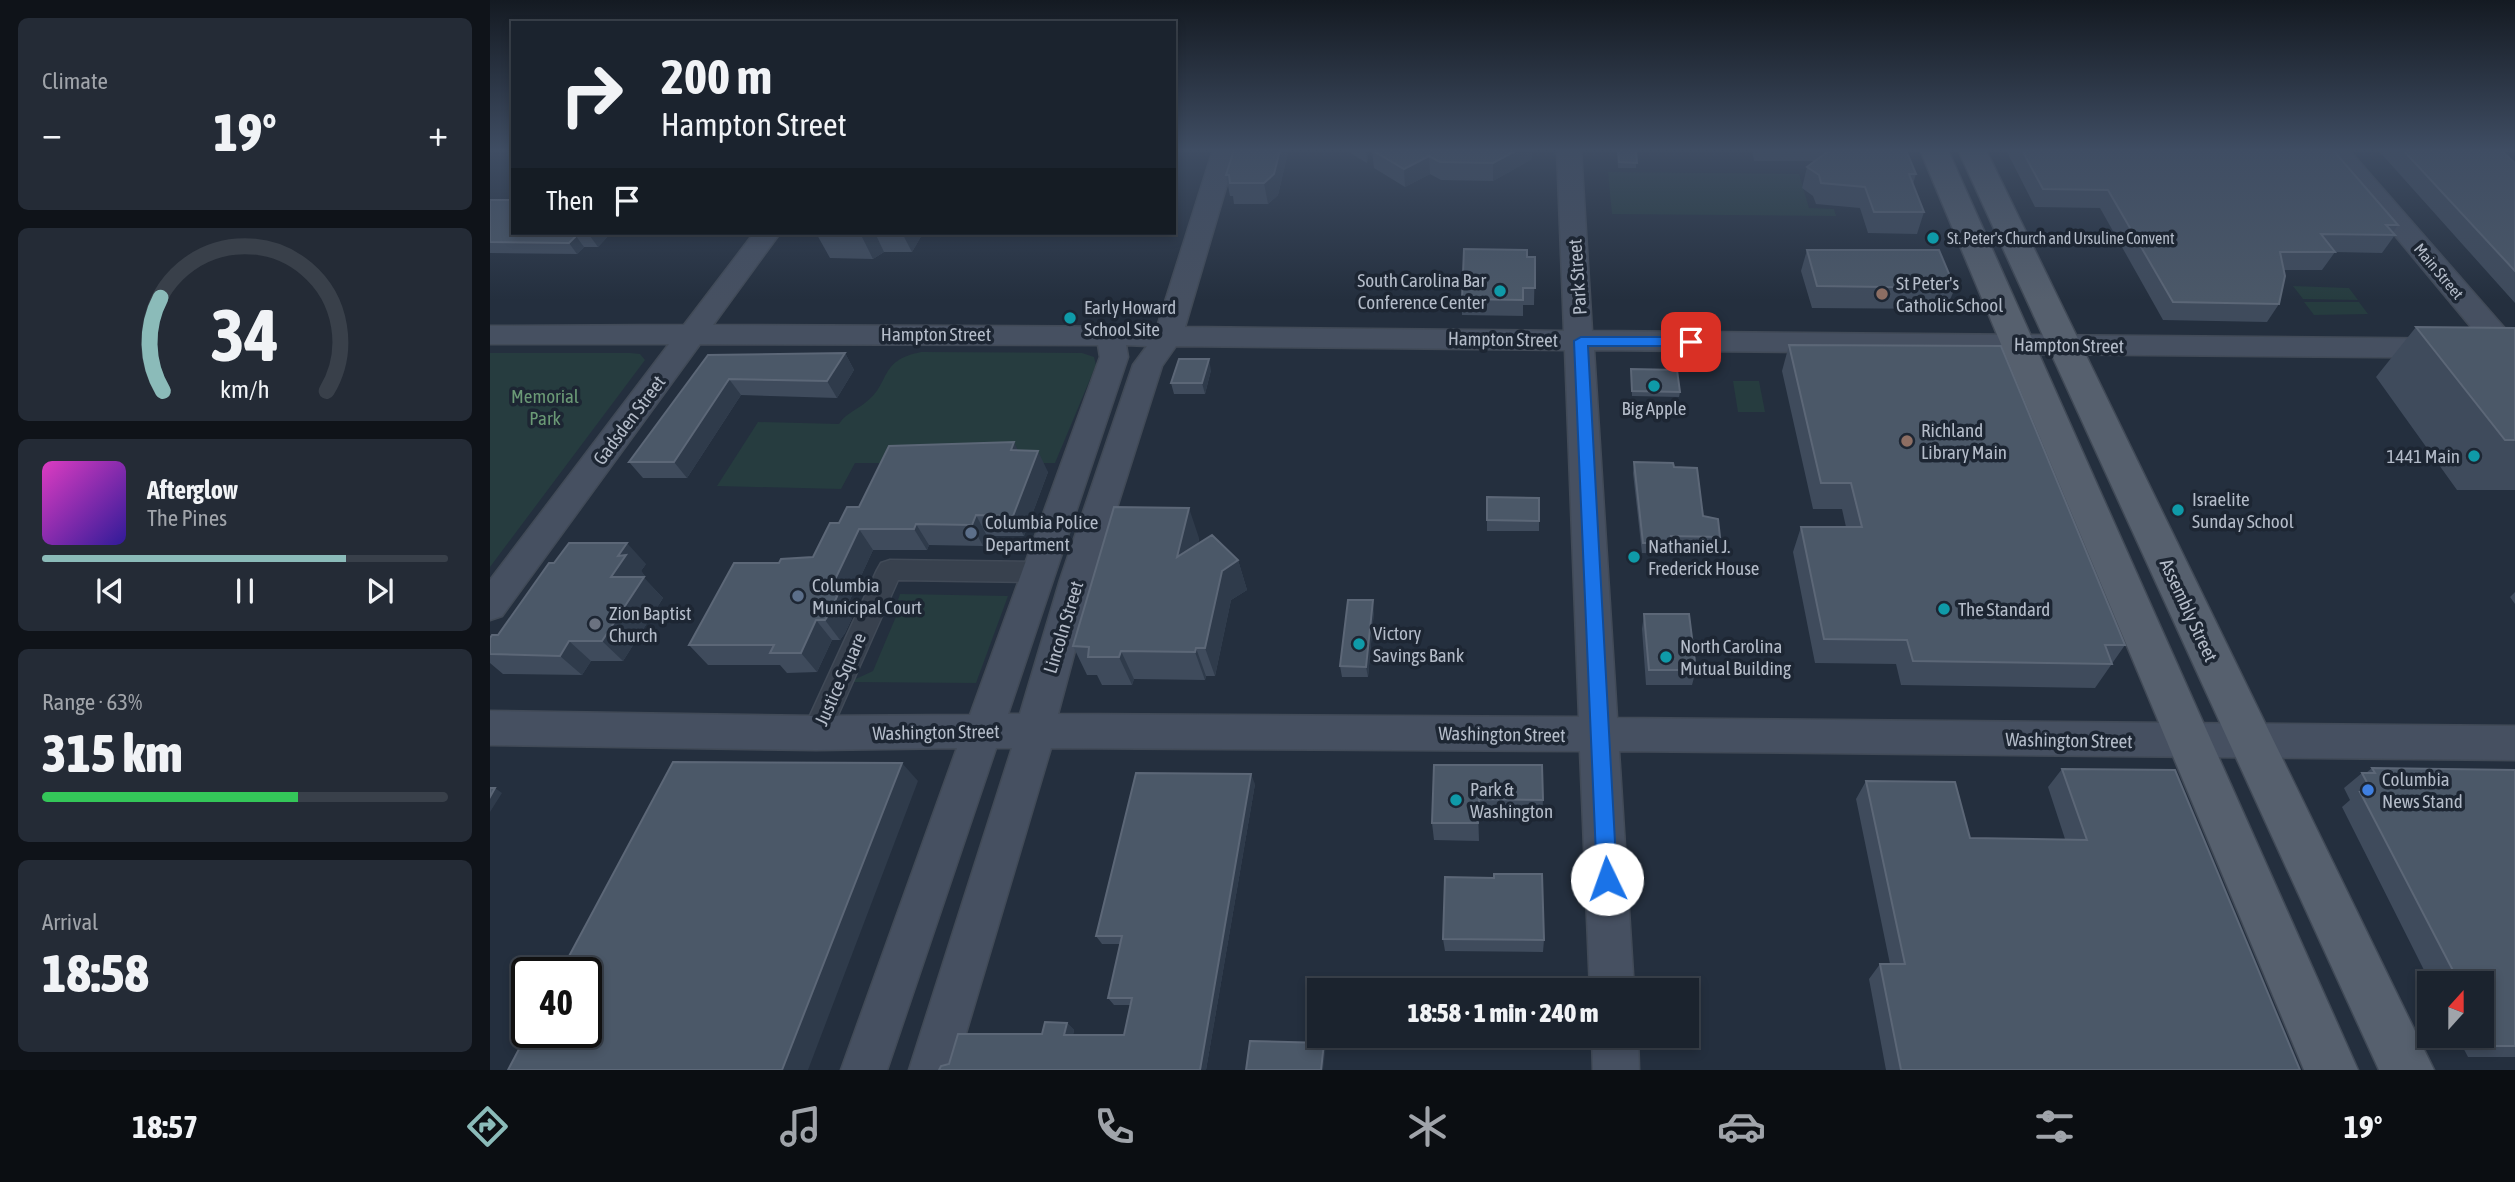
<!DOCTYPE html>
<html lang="en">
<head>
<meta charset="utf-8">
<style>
	body { margin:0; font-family:"Asap Condensed",sans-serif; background:#242b36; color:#f1f3f6; height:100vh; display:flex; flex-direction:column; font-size:26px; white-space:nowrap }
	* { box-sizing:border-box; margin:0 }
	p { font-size:23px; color:#a0a4aa }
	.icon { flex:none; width:38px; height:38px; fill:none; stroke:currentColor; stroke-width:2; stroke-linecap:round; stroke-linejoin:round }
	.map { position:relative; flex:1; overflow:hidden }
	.side { display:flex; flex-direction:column; gap:18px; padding:18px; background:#0f1319; width:490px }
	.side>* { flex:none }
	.guide { position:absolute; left:21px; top:21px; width:665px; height:214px; border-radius:0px; box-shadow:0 4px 10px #0003,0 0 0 2px #39404a; background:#1b232e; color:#f1f3f6; overflow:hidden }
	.needle { width:46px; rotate:21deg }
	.fabs { position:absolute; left:1927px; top:971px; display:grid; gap:14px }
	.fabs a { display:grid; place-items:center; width:77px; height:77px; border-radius:0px; background:#1b232e; box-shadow:0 4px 10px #0003,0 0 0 2px #39404a; font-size:35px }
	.speed { position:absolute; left:21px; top:957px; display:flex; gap:14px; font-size:35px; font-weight:700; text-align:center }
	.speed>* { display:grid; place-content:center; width:91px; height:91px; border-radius:50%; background:#1b232e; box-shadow:0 4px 10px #0003,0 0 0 2px #39404a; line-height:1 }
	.speed .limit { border:4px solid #111; border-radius:10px; background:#fff; color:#111 }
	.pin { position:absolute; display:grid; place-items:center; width:60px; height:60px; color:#fff; margin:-30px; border-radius:14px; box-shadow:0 4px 10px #0006 }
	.me { position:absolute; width:77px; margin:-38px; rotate:357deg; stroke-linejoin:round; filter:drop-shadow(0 0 5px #0008) }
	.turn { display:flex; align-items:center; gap:24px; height:147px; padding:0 35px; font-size:32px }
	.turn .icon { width:91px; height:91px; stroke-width:2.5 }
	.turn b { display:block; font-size:49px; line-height:60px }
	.then { display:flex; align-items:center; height:66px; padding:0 35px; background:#0003; gap:14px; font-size:26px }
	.big { font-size:52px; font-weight:800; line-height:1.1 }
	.side .card { flex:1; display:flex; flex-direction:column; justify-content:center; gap:10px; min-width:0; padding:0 24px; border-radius:10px; background:#242b36 }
	.side .dial { align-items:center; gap:0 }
	.dial svg { height:182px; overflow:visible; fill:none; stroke:#39404a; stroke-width:7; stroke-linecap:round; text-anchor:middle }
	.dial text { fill:#f1f3f6; stroke:none }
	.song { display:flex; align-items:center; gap:21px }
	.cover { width:84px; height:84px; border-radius:10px; background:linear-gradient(135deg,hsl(310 70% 55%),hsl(250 70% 35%)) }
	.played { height:7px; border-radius:4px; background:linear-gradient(90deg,#8bbbb9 75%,#39404a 75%) }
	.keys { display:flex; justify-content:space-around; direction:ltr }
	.heat { display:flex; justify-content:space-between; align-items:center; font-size:38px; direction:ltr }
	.charge { height:10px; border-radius:5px; background:linear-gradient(90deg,#34c759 63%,#39404a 0) }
	.trip { position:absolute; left:817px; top:978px; width:392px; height:70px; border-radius:0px; background:#1b232e; box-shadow:0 4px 10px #0003,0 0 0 2px #39404a; font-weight:800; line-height:70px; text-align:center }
	.tab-bar { display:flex; height:112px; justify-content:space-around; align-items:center; background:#0b0e12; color:#a0a4aa }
	.tab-bar .icon { width:49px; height:49px }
	.tab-bar .selected { color:#8bbbb9 }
	.tab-bar b { font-size:32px; color:#f1f3f6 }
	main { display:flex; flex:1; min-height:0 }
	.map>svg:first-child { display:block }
	.green { fill:#263c3f }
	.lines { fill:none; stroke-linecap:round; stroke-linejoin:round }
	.street-casing { stroke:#414a57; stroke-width:3 }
	.secondary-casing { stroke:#414a57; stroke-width:3 }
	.primary-casing { stroke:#414a57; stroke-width:3 }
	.street { fill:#38414e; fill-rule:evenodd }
	.secondary { fill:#465061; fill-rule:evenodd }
	.primary { fill:#56606e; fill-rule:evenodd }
	.wall { fill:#3f4b5c }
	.shaded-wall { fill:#2f3b4b }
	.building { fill:#4b5868; stroke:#5c6777; stroke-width:2 }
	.route { fill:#1a73e8; stroke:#114b97; stroke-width:2 }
	.culture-dot { fill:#0f9aa8; stroke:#1d2633; stroke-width:2.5 }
	.education-dot { fill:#8d6e63; stroke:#1d2633; stroke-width:2.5 }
	.service-dot { fill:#5c6f8a; stroke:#1d2633; stroke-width:2.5 }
	.worship-dot { fill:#6b7280; stroke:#1d2633; stroke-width:2.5 }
	.shop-dot { fill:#3f7fe0; stroke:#1d2633; stroke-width:2.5 }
	.labels { text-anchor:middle; stroke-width:7; stroke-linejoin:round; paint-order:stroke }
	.far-poi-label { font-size:16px; fill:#b4bcc9; stroke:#1d2633; text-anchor:start }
	.far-street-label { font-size:16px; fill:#b4bcc9; stroke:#1d2633 }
	.street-label { font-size:19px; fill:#b4bcc9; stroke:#1d2633 }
	.poi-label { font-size:19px; fill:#b4bcc9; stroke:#1d2633; text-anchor:start }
	.park-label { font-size:19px; fill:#6b9a76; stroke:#1d2633 }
</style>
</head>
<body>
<main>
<section class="side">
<div class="card"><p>Climate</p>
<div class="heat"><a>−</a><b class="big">19°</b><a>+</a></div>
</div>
<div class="card dial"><svg viewBox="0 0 100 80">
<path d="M14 69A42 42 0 1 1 86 69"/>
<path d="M14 69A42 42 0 0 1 13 28" stroke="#8bbbb9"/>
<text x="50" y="56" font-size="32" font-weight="700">34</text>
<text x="50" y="72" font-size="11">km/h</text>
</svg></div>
<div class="card">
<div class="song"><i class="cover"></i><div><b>Afterglow</b><p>The Pines</p></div></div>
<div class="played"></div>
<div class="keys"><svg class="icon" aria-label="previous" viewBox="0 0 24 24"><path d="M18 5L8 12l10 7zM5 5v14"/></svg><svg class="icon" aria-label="pause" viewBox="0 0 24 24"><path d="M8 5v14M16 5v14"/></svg><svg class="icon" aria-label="next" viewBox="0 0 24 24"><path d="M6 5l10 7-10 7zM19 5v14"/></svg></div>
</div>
<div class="card"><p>Range · 63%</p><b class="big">315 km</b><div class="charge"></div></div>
<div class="card"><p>Arrival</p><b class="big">18:58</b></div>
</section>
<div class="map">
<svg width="2025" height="1070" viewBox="0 0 2025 1070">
	<rect width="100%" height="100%" fill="#242f3e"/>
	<path class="green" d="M1118 172 1309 174 1319 208 1344 209 1346 216 1122 214Z
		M1803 286 1859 288 1868 300 1813 299Z
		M1814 302H1869L1878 314 1824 315Z
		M431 352 592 353 604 357 606 365 565 463H365L351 489 227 486 268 422 349 424C356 413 365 411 375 403 402 383 387 361 431 352Z
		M0 353H140L150 354 155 360 0 567Z
		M1243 381H1269L1275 412H1248Z
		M410 594 518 596 486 683 359 682 383 671 413 600H408Z"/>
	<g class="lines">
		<defs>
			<path id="street" d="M400 560 549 562 558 565 562 572 558 579 549 582 408 580 336 742 326 745 316 742 312 733 387 570 391 563Z"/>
			<path id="secondary" d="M723 150H747L695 327 1074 331 1067 150H1091L1102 331 1991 339 1834 150H1859L2025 340V368L2013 366 2007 358 1104 350 1127 718 2025 726V760L1129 751 1144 990H1100L1090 751 561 748 465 1070H419L522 748H506L397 1070H351L467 748 326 750 0 745V711L326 716 480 715 610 357 608 345 210 344 12 616 0 620V580L179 344H0V326L194 325 264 233H290L223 325 667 327ZM636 345 657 346 643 365 570 580 530 714H518L638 357ZM686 346 1075 350 1089 717 568 714 604 580 672 366Z
				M1102 1036H1148L1149 1070H1103Z"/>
			<path id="primary" d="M1430 150H1458L1868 1070H1814Z
				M1468 150H1496L1944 1070H1889Z"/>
		</defs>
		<use href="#street" class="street-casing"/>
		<use href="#secondary" class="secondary-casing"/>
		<use href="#primary" class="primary-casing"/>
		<use href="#street" class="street"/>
		<use href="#secondary" class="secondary"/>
		<use href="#primary" class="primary"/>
	</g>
	<path class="wall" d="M744 150H798V152L788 195 778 204H744L743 196H740L736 175Z
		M855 150H879L877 163Z
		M882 150 1042 159 1003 181 951 180 940 174 915 187 884 168Z
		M1127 150H1146V168H1128Z
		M1262 150H1416L1426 174 1423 184 1434 212 1427 234 1378 233 1370 208 1326 204 1323 196 1312 188 1317 167 1324 161H1264Z
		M1518 150H1843L1908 225 1903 232 1905 235 1892 253 1845 252 1832 270H1794L1789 304 1777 322 1673 320 1610 208 1545 207 1517 152Z
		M1888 150H2011L2025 163V303Z
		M0 200 23 233H121L108 247H94L87 254 0 253Z
		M326 233H433L422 252H394L383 259 340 258Z
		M1317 250 1465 288 1456 309 1322 308 1311 271Z
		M1037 257H1045L1044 305H1033V316L972 315V299Z
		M1926 327 2025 328V490H1967L1886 377Z
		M1299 345 1635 645 1605 688 1411 685 1406 664 1325 663 1303 552 1311 527H1356L1352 509H1323L1292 371Z
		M355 353 364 370 347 398 251 395 197 478H153L139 462 218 355Z
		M1141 369 1190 392 1189 397 1142 396Z
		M721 370 715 394H684L681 383Z
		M529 451 558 472 534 536H497L493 546 439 545 437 550H383L359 602 364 608 362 612 364 614 355 633 350 640H342L327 672 297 673 290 665H218L199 645 289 563 323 557 369 507Z
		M1144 462 1184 467 1213 516 1230 537 1228 547H1181L1180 554 1152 553 1143 473Z
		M997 497 1049 521V531H997Z
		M709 538 708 544 748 560 757 590 741 600 725 676H716L715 680 644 679 642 685H612L607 675H597L583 646Z
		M156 564 151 571 155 576 154 578 173 598 133 661H101L92 675 13 674 0 663V638L8 635Z
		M2025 592V604L2020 597Z
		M884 611 878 677H852L850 666Z
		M1154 614 1206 670 1202 685H1156L1152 629Z
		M944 765 1053 800 1052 817H989V841L944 840 942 823Z
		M1882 768 2025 770V1057H1978L1967 1036H1992V984H1941L1852 807 1860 800 1854 788 1872 773H1876Z
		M1572 769 1810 1070H1396L1379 979 1390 964H1400L1366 799 1376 781 1480 838 1575 839 1558 787Z
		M765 784 716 1070H449L459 1064 552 1034 577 1023 584 1030 583 1035H634L640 1005H624L618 998 630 944H612L606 936Z
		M953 939 1054 940 1053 952 955 951Z"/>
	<path class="shaded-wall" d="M790 150H798V152L788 195 778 204 774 183Z
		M876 150H879L877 163Z
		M1027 150H1042V159L1003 181V163Z
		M939 156 940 174 915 187 914 169Z
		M103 233H121L108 247 100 236Z
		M370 233H385L394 252 383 259Z
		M412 233H433L422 252Z
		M86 236 94 247 87 254 79 243Z
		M355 353 364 370 347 398 337 381Z
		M719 359 721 370 715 394 712 383Z
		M239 379 251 395 197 478 184 462Z
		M524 442 534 463 521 450Z
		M548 451 558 472 534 536 523 516Z
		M699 508 709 538 698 586 687 557Z
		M486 515 497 536 493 546 482 525Z
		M426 524 439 545 437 550 424 529Z
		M369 529 383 550 359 602 364 608 362 612 364 614 355 633 350 640 335 620 341 588Z
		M137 543 156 564 151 571 155 576 154 578 173 598 133 661 112 641 121 577 128 556Z
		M748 560 757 590 741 600 725 676 715 648 732 571Z
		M883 600 884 611 878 677 876 667Z
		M326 620 342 640 327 672 311 653Z
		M79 641 101 661 92 675 70 656Z
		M706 648 716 676 715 680 705 652Z
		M631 651 644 679 642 685 629 657Z
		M412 763 428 781 318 1070H292Z
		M761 774 765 784 716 1070H710Z
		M5 788 12 793 0 812V797Z
		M989 799V841L988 823Z
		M577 1023 584 1030 581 1042 574 1035Z
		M834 1043 836 1046 833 1070H831Z"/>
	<path class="building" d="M744 150H790L784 174 774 183H740L739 175H736Z
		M882 150H1027L1003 163 950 162 939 156 914 169Z
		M1128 150H1146L1147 163 1129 162Z
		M1340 150H1416L1426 174H1419L1434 212H1384L1375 187 1331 183 1329 175 1317 167Z
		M1532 150H1843L1908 225H1896L1905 235 1831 234 1845 252H1790L1795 276 1789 304 1683 302 1618 190 1553 189Z
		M1913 150H2011L2025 163V271Z
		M0 200H23V233H103L100 236H86L79 243 0 242Z
		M974 249 1037 250V257H1045V288H1033V300L972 299Z
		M1317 250H1449L1465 288 1327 286Z
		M1926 327 2025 328V440H2015Z
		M1299 345 1511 346 1635 645H1615L1622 664 1423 661 1417 640 1334 639 1311 527H1372L1361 483H1331Z
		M355 353 337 381 239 379 184 462H139L218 355Z
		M689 359H719L712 383H681Z
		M1141 369 1187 370 1190 392 1142 391Z
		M524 442 521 450 548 451 523 516 486 515 482 525 426 524 424 529H369L341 588H349L345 594H348L340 613 335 620H326L311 653H280L284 645H199L244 563H289L291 559 323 557 340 523H349L357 507H369L399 446Z
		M1144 462 1183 463 1184 467 1207 468 1213 516 1228 519 1230 537 1181 536 1182 543H1153Z
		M997 497 1049 498V521L997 520Z
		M624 507 699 508 687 557 722 535 748 560 732 571 715 648H706L705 652 631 651 629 657H598L599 647 583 646Z
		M79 543H137L128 556 136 555 121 577H154L112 641H79L70 656 0 654V638L2 635H8L59 563H64Z
		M858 600H883L876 667 850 666Z
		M1154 614H1199L1206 670H1159Z
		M183 762 412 763 292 1070H18L38 1032H96V973H70Z
		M944 765H1052L1053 800 989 799 988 823H942Z
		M1882 768 2025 770V1046H2002L1992 1026V984H1970L1870 792H1882L1872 773H1885Z
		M1572 769 1685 770 1810 1070H1411L1390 964H1415L1376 781 1465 782 1480 838 1597 840Z
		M646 773 761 774 710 1070H449L451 1066 459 1064 468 1034H552L555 1022 577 1023 574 1035H634L642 998H618L632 936H606Z
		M0 788H5L0 797Z
		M1004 874H1052L1054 940 953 939 955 877 1004 878Z
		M760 1041 834 1043 831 1070H756Z"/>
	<linearGradient id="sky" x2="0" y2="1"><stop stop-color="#141a22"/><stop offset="0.5" stop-color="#3f4d63"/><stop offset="1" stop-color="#3f4d63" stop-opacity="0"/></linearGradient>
	<rect width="2025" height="300" fill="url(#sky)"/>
	<path class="route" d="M1091 337H1201L1208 342 1201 346H1098L1127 879 1124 886 1117 888 1110 886 1107 879 1084 341Z"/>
	<g class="culture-dot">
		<circle cx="1443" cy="238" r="7"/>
		<circle cx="1010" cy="291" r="7"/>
		<circle cx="580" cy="318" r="7"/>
		<circle cx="1164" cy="386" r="7"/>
		<circle cx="1984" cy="456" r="7"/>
		<circle cx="1688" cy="510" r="7"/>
		<circle cx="1144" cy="557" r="7"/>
		<circle cx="1454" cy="609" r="7"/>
		<circle cx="869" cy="644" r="7"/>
		<circle cx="1176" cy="657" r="7"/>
		<circle cx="966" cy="800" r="7"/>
	</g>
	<g class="education-dot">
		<circle cx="1392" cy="294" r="7"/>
		<circle cx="1417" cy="441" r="7"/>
	</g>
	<g class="service-dot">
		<circle cx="481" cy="533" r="7"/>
		<circle cx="308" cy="596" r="7"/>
	</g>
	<circle class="worship-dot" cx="105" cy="624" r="7"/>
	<circle class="shop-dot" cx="1878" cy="790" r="7"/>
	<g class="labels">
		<g class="far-poi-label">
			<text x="1457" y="244">St. Peter's Church and Ursuline Convent</text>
		</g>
		<g class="far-street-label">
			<text transform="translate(1949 271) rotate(50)" y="6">Main Street</text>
		</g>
		<g class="street-label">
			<text transform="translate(1087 277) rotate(-94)" y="7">Park Street</text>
			<text x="446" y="341">Hampton Street</text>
			<text transform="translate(1013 339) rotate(1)" y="7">Hampton Street</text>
			<text transform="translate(1579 345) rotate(1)" y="7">Hampton Street</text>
			<text transform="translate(139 420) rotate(-53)" y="7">Gadsden Street</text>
			<text transform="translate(1699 610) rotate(65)" y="7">Assembly Street</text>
			<text transform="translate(573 627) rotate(-73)" y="7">Lincoln Street</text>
			<text transform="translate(350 679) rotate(-66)" y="7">Justice Square</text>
			<text transform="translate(446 732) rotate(-1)" y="7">Washington Street</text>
			<text transform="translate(1012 734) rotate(1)" y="7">Washington Street</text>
			<text transform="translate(1579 740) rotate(1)" y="7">Washington Street</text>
		</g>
		<g class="poi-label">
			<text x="996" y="287" text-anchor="end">South Carolina Bar<tspan x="996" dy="22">Conference Center</tspan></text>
			<text x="1406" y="290">St Peter's<tspan x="1406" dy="22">Catholic School</tspan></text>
			<text x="594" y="314">Early Howard<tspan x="594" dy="22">School Site</tspan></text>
			<text x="1164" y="415" text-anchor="middle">Big Apple</text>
			<text x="1431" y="437">Richland<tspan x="1431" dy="22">Library Main</tspan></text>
			<text x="1970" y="463" text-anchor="end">1441 Main</text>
			<text x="1702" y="506">Israelite<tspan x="1702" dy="22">Sunday School</tspan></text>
			<text x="495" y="529">Columbia Police<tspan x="495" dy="22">Department</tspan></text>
			<text x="1158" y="553">Nathaniel J.<tspan x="1158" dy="22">Frederick House</tspan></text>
			<text x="322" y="592">Columbia<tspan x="322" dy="22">Municipal Court</tspan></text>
			<text x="1468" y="616">The Standard</text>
			<text x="119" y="620">Zion Baptist<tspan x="119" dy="22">Church</tspan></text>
			<text x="883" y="640">Victory<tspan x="883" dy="22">Savings Bank</tspan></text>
			<text x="1190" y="653">North Carolina<tspan x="1190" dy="22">Mutual Building</tspan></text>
			<text x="1892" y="786">Columbia<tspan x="1892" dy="22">News Stand</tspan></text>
			<text x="980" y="796">Park &amp;<tspan x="980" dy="22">Washington</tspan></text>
		</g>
		<g class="park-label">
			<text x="55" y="403">Memorial<tspan x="55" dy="22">Park</tspan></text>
		</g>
	</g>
</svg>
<div class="fabs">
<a><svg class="needle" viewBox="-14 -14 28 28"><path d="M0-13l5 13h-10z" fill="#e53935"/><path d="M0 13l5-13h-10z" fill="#a0a4aa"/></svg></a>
</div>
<div class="speed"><div class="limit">40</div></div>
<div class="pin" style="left:1201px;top:342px;background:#d93025"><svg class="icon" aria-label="arrive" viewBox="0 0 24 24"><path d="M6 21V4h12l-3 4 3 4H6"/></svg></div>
<svg class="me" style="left:1117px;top:879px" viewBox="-20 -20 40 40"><circle r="19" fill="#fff"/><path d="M0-13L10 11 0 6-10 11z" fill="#1a73e8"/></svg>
<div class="trip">18:58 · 1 min · 240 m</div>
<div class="guide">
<div class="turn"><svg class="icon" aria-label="right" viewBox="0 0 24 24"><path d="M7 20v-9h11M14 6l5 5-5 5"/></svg><div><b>200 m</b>Hampton Street</div></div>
<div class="then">Then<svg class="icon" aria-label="arrive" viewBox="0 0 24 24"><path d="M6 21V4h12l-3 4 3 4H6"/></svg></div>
</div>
</div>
</main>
<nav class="tab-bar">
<b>18:57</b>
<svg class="icon selected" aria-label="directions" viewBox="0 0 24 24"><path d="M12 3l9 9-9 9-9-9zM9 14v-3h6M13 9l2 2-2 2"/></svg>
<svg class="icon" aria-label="music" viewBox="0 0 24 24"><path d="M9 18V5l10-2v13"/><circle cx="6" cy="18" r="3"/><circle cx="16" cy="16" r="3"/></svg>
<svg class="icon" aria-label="phone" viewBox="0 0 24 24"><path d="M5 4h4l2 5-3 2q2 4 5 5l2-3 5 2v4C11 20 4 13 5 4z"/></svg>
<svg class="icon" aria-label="climate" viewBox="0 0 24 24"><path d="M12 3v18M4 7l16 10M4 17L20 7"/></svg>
<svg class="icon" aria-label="car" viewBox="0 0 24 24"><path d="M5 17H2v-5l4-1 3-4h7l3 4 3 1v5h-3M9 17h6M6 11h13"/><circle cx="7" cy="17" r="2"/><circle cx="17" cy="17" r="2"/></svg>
<svg class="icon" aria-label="filters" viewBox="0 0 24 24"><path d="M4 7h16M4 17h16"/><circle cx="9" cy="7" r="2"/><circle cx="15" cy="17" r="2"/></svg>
<b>19°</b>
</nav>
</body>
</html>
